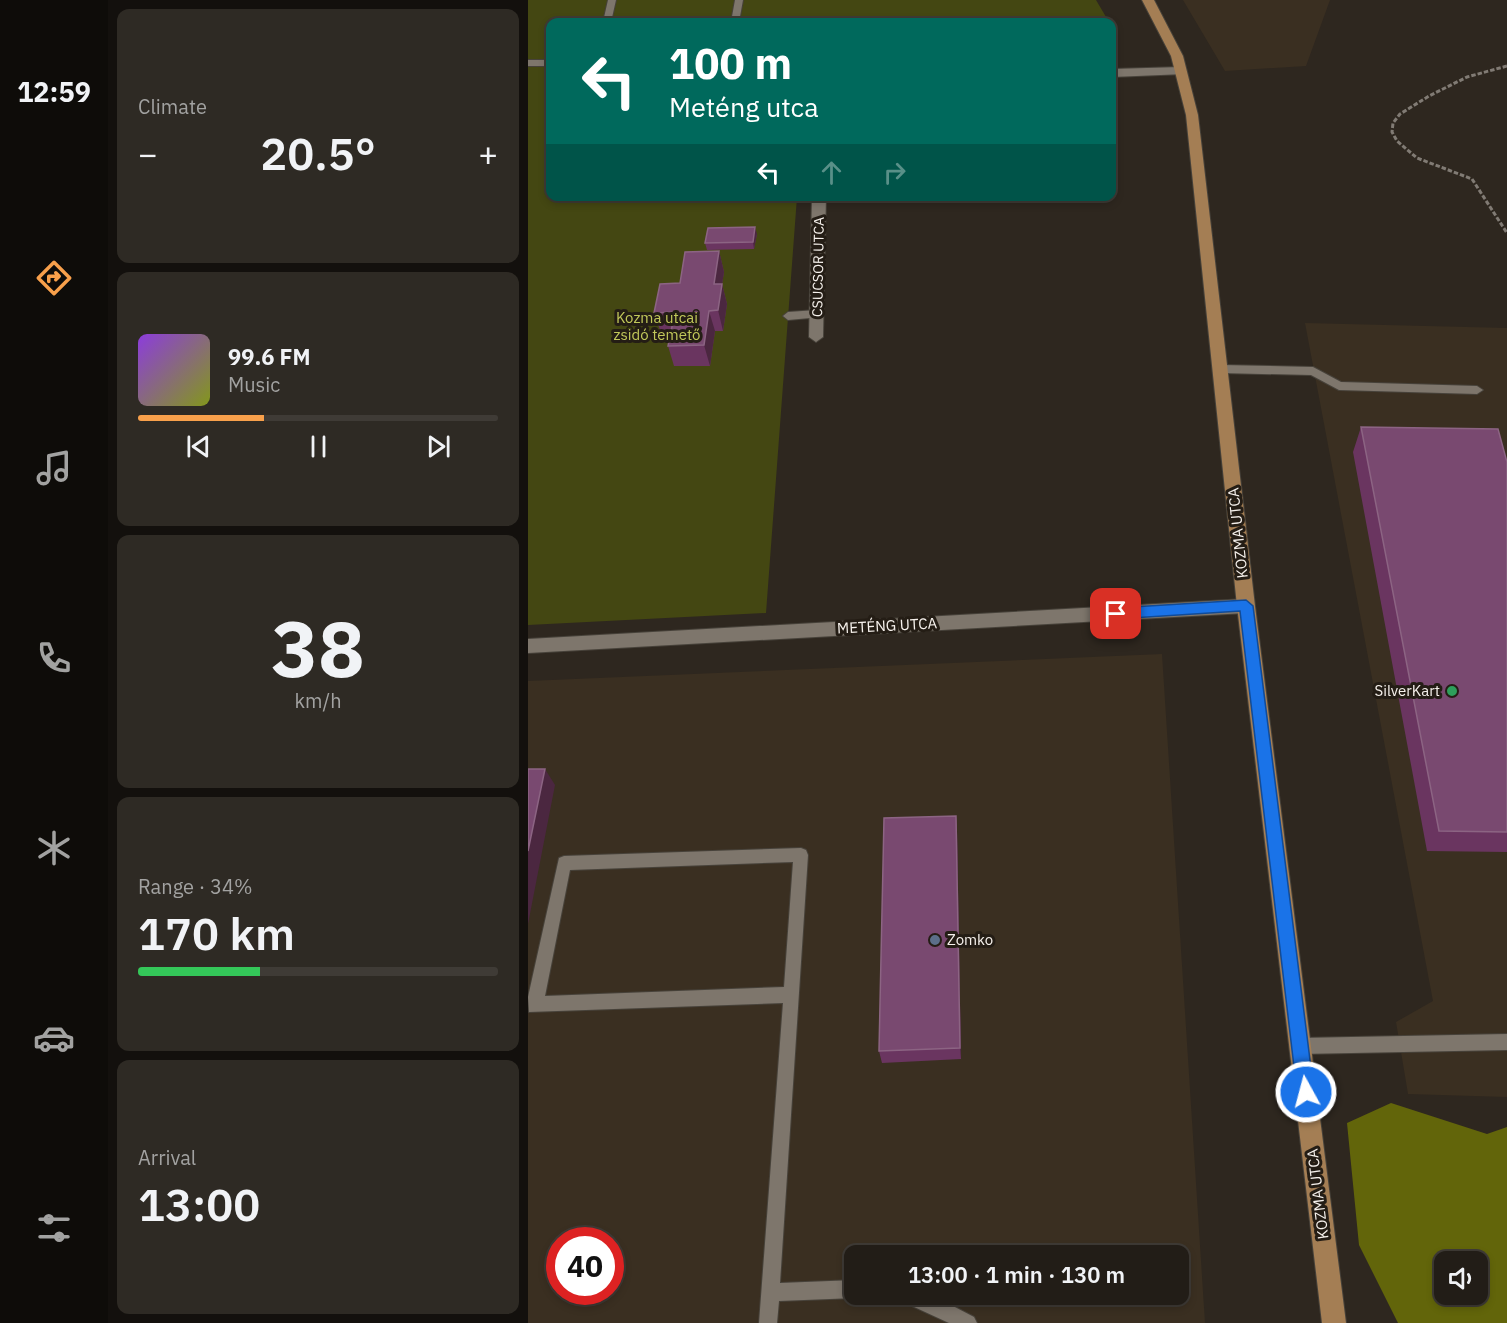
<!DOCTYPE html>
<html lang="en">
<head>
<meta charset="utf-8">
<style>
	body { margin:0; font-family:"IBM Plex Sans",sans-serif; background:#2e2a24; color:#f1f3f6; height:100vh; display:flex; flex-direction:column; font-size:22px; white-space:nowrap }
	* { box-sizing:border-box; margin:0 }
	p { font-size:20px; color:#a2a2a1 }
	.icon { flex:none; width:33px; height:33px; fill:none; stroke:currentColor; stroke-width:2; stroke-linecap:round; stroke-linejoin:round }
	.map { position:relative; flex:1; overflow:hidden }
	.panel { display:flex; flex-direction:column; gap:9px; padding:9px; background:#13100d; width:420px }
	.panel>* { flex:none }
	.hud { position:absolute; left:18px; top:18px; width:570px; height:183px; border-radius:12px; box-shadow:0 3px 9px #0003,0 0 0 2px #3f3b36; background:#00695c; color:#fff; overflow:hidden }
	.controls { position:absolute; left:906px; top:1251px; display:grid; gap:12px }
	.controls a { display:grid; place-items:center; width:54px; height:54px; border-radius:12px; background:#221d17; box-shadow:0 3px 9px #0003,0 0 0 2px #3f3b36; font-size:30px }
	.speed { position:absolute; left:18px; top:1227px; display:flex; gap:12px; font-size:30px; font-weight:700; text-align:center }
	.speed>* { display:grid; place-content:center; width:78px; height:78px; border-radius:50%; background:#221d17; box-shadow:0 3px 9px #0003,0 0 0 2px #3f3b36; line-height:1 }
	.speed .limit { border:9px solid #d22; background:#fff; color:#111 }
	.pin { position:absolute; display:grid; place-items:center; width:51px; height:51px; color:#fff; margin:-26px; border-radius:12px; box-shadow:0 3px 9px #0006 }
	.me { position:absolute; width:66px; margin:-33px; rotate:353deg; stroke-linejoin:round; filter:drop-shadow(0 0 4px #0008) }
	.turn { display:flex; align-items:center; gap:21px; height:126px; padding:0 24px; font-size:27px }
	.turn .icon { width:78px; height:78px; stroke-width:2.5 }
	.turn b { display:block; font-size:42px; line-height:51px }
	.lanes { display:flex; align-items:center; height:57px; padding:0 24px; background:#0003; justify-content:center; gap:30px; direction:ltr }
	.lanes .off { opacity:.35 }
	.big { font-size:45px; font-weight:600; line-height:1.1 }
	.panel .widget { flex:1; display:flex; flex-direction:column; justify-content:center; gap:9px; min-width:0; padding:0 21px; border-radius:12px; background:#2e2a24 }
	.panel .dial { align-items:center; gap:0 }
	.dial b { font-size:78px; line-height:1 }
	.song { display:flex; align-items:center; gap:18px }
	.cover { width:72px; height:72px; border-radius:9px; background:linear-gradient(135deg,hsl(270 70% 55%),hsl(70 70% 35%)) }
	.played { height:6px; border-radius:3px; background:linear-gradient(90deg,#f8a04b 35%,#3f3b36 35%) }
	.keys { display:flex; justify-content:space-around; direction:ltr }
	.heat { display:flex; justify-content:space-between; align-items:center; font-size:33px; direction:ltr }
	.charge { height:9px; border-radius:4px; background:linear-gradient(90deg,#34c759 34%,#3f3b36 0) }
	.trip { position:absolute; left:316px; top:1245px; width:345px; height:60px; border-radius:12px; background:#221d17; box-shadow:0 3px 9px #0003,0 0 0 2px #3f3b36; font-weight:600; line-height:60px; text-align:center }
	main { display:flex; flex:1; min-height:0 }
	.tab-bar { display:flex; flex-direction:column; width:108px; justify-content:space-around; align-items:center; background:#0e0c09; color:#a2a2a1 }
	.tab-bar .icon { width:42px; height:42px }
	.tab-bar .on { color:#f8a04b }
	.tab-bar b { font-size:27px; color:#f1f3f6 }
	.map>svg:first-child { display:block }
	.built { fill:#3a2f21; fill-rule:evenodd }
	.green { fill:#444712 }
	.forest { fill:#62650a; fill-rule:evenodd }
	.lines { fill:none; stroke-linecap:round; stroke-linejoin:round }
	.lane-casing { stroke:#47423a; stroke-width:2 }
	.street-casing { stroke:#47423a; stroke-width:2 }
	.secondary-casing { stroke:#47423a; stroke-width:2 }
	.path { stroke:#817b74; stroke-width:3; stroke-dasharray:4.5 2; stroke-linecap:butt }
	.lane { fill:#7e766c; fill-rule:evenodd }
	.street { fill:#7e766c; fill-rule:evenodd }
	.secondary { fill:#a47e54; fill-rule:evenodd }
	.wall { fill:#6a3560 }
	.shaded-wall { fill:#4b2740 }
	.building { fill:#794970; stroke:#8c6483; stroke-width:1.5 }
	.route { fill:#1a73e8; stroke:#114b97; stroke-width:1.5 }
	.leisure-dot { fill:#2e9e5b; stroke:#241d15; stroke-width:2 }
	.service-dot { fill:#5c6f8a; stroke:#241d15; stroke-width:2 }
	.labels { text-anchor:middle; stroke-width:6; stroke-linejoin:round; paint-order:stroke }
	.far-street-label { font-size:14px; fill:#f6f1ec; stroke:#241d15 }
	.park-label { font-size:15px; fill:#c2c85a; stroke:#241d15 }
	.street-label { font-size:15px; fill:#f6f1ec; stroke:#241d15 }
	.poi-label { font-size:15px; fill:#f6f1ec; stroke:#241d15; text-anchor:end }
</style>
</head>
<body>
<main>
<nav class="tab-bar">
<b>12:59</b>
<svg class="icon on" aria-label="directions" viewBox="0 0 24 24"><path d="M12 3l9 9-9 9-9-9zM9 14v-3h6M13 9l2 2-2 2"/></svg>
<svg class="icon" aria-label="music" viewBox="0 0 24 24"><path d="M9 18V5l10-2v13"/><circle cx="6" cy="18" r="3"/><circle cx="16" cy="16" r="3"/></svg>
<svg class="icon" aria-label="phone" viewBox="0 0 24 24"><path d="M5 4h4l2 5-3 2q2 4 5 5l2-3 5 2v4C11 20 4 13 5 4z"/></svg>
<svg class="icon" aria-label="climate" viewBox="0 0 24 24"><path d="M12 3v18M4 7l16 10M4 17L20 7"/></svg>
<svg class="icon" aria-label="car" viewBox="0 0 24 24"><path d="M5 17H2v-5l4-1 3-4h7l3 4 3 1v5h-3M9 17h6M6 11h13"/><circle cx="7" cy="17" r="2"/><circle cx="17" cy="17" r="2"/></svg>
<svg class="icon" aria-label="filters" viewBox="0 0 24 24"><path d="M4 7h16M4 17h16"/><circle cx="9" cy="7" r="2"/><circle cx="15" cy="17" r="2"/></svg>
</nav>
<section class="panel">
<div class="widget"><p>Climate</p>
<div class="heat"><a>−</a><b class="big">20.5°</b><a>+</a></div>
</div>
<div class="widget">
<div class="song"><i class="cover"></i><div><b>99.6 FM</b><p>Music</p></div></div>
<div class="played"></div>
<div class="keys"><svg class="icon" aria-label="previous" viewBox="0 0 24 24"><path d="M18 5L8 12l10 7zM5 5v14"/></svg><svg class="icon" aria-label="pause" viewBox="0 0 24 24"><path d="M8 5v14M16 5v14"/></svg><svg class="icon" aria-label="next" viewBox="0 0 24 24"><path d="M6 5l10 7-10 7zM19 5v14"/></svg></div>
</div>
<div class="widget dial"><b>38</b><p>km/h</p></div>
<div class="widget"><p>Range · 34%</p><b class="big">170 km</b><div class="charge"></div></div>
<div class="widget"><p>Arrival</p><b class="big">13:00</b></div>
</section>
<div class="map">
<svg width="979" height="1323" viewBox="0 0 979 1323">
	<rect width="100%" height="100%" fill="#2e271f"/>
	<path class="built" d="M655 0H802L778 66 697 71Z
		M777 323 979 328V1097L880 1094 868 1022 905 1001Z
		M634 654 677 1323H0V681ZM32 1240H82V1292H32ZM327 1256H651V1294H327Z"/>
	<path class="green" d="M0 0H568L581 22H22V196L269 197 238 613 0 625Z"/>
	<path class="forest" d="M863 1103 959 1134 979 1127V1323H870L831 1245 819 1123ZM916 1262H950V1294H916Z"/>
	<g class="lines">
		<defs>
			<path id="lane" d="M80 0H88L83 22H75Z
				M207 0H215L211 22H203Z
				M0 60H22V66H0Z
				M289 310 294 314 293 317 260 320 255 316 260 312Z
				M693 365 785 367 813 382 949 386 955 390 949 394 811 390 783 375 693 373 687 369Z
				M273 848 278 850 280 855 252 1283 327 1280V1294H334L327 1298 251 1301 249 1323H231L255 1003 1 1012 0 997 31 858 36 856ZM265 862 256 987 17 996 42 870Z
				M979 1034V1050L772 1054 766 1052 764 1046 766 1040 772 1038Z
				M368 1294H402L446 1317 449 1323H421L371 1300Z"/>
			<path id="street" d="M653 67 657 68V74L584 77V69Z
				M284 196H298L295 337 288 342 281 337Z
				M718 599 724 601 727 606 724 611 718 613 0 653V639Z"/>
			<path id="secondary" d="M614 0H626L655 56 670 115 727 606 818 1323H794L709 606 658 115 643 56Z"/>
		</defs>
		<use href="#lane" class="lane-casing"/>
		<use href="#street" class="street-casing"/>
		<use href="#secondary" class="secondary-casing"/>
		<path class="path" d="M979 66 939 77 901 96 872 114 865 123 864 132 869 141 889 158 944 179 979 233"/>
		<use href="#lane" class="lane"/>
		<use href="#street" class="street"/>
		<use href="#secondary" class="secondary"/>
	</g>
	<path class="wall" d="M229 234 226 249 179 250 177 243Z
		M191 251 196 272 194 284 199 304 195 331H187L182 366H146L140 346 143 333H133L126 313 152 283Z
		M833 427 979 462V852L899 851 825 452Z
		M428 816 429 831 433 1059 354 1063 351 1051Z"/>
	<path class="shaded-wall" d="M227 227 229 234 226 249 225 242Z
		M191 251 196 272 191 304 186 284Z
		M194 284 199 304 195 331 190 310Z
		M181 311 187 331 182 366 176 345Z
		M17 769 27 785 0 924V851Z
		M428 816 429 831 433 1059 432 1048Z"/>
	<path class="building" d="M227 227 225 242 177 243 180 228Z
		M191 251 186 284H194L190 310 181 311 176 345 140 346 147 312 126 313 132 284 152 283 157 252Z
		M833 427 970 429 979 462V832L911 831Z
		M0 769H17L0 851Z
		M428 816 432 1048 351 1051 356 818Z"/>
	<path class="route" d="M718 600 725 606 786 1092 784 1098 778 1101 772 1098 769 1092 712 611 588 619 581 614 588 608Z"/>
	<circle class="leisure-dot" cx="924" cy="691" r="6"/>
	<circle class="service-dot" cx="407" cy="940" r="6"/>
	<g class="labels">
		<g class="far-street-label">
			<text transform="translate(290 267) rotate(-89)" y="5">CSUCSOR UTCA</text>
		</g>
		<g class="park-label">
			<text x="129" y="323">Kozma utcai<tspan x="129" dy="17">zsidó temető</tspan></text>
		</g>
		<g class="street-label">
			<text transform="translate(710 533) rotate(-96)" y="5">KOZMA UTCA</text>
			<text transform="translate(359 626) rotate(-3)" y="5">METÉNG UTCA</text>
			<text transform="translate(790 1194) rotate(-97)" y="5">KOZMA UTCA</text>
		</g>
		<g class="poi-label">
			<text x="912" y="696">SilverKart</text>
			<text x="419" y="945" text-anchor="start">Zomko</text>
		</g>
	</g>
</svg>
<div class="controls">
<a><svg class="icon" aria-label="sound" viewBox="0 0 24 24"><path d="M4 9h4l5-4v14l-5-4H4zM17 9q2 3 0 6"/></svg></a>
</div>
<div class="speed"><div class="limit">40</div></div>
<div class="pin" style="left:588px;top:614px;background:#d93025"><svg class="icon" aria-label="arrive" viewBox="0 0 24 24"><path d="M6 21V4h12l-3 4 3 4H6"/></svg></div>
<svg class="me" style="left:778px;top:1092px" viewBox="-20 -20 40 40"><circle r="17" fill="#1a73e8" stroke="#fff" stroke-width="3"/><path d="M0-11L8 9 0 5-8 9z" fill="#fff"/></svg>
<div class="trip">13:00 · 1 min · 130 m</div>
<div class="hud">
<div class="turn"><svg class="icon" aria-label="left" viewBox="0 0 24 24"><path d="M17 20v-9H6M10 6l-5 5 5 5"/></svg><div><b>100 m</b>Meténg utca</div></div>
<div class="lanes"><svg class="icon" aria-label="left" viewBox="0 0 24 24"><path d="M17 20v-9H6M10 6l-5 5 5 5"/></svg><svg class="icon off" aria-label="ahead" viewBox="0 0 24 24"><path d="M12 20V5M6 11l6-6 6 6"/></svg><svg class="icon off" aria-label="right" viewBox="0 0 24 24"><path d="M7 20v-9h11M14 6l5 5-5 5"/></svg></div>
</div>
</div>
</main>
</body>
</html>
